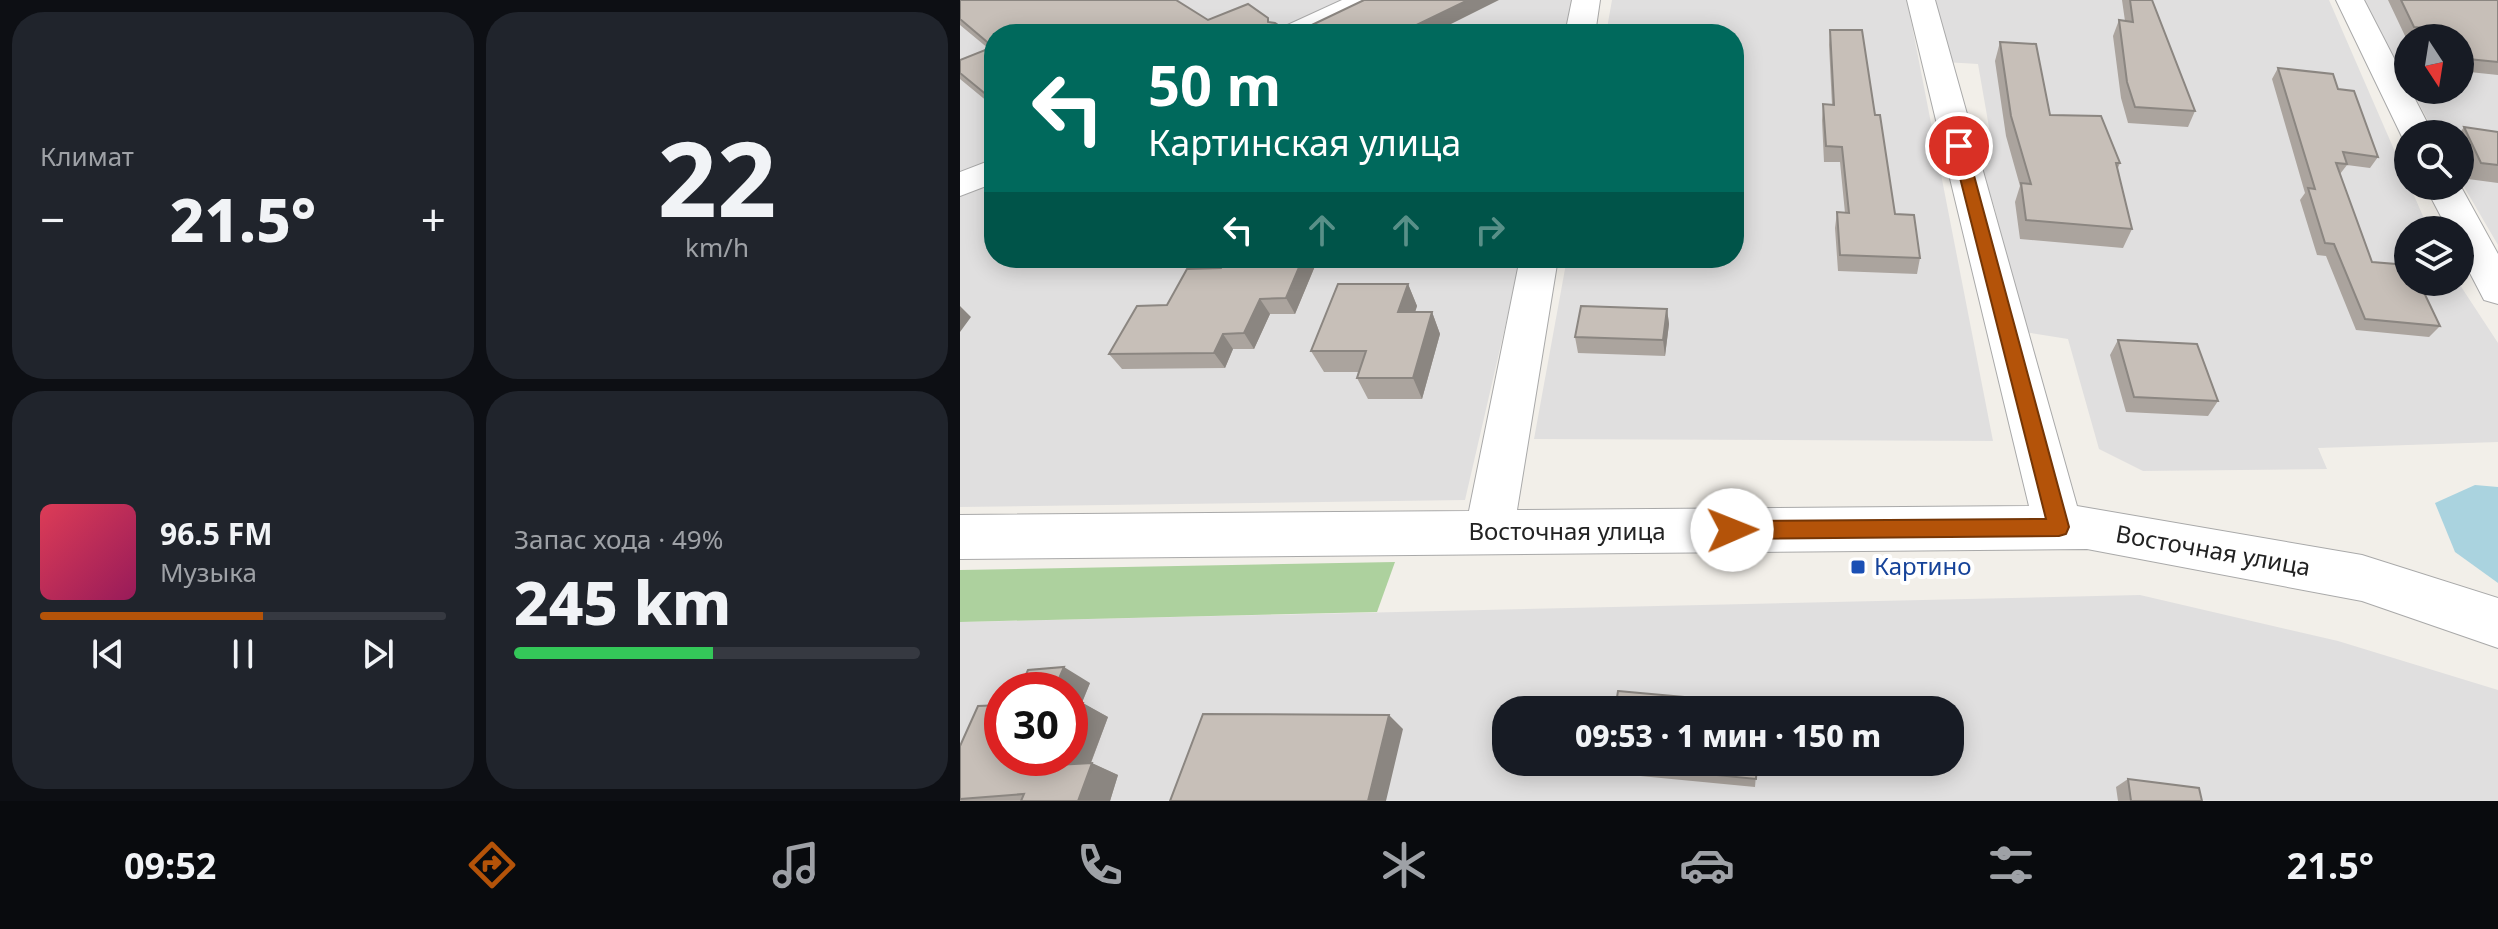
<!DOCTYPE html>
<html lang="ru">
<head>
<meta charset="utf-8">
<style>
	body { margin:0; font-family:"Noto Sans",sans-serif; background:#20242c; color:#f1f3f6; height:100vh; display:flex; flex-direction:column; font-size:30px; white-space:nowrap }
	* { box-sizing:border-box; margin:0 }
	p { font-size:26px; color:#9ea1a6 }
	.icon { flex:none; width:44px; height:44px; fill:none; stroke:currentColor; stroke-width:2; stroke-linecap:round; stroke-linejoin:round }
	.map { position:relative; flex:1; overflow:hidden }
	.drawer { display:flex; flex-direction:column; gap:12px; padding:12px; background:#0d0f14; width:960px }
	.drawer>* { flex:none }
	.guide { position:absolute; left:24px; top:24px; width:760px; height:244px; border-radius:32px; box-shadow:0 4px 20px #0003; background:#00695c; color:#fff; overflow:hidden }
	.needle { width:52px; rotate:168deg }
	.fabs { position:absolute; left:1434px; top:24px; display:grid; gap:16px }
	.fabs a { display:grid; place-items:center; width:80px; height:80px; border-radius:50%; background:#171b24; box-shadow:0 4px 20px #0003; font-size:40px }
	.speed { position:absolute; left:24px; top:672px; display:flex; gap:16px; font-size:40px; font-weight:700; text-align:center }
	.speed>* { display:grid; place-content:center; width:104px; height:104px; border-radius:50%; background:#171b24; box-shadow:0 4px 20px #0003; line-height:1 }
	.speed .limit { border:12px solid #d22; background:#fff; color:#111 }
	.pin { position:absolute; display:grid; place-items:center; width:68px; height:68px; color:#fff; margin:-34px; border:4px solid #fff; border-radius:50%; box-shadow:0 2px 8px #0007 }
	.me { position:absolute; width:88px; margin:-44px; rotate:89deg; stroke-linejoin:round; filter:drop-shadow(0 0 6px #0008) }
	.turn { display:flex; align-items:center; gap:28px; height:168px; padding:0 32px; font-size:36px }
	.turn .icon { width:104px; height:104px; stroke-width:2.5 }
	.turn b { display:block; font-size:56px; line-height:68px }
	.lanes { display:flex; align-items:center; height:76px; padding:0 32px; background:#0003; justify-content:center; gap:40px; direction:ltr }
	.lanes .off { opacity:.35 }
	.big { font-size:60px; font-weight:800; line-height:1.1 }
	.drawer .card { flex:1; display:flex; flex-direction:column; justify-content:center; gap:12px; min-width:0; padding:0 28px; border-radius:32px; background:#20242c }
	.drawer .dial { align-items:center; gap:0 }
	.dial b { font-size:104px; line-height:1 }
	.song { display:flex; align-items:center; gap:24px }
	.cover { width:96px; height:96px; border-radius:12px; background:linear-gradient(135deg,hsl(350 70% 55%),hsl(330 70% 35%)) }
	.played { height:8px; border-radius:4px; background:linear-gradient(90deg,#b45309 55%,#363941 55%) }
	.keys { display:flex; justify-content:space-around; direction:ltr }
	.heat { display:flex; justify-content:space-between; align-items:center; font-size:44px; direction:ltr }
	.charge { height:12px; border-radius:6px; background:linear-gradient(90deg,#34c759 49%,#363941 0) }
	.drawer .tiles { flex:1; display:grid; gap:12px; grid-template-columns:repeat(2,1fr) }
	.trip { position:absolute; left:532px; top:696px; width:472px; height:80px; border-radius:32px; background:#171b24; box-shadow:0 4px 20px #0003; font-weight:800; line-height:80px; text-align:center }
	.dock { display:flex; height:128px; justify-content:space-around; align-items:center; background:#090b0e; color:#9ea1a6 }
	.dock .icon { width:56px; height:56px }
	.dock .active { color:#b45309 }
	.dock b { font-size:36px; color:#f1f3f6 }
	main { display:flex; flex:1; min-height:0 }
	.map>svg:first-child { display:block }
	.residential { fill:#e0dfdf; fill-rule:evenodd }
	.forest { fill:#add19e }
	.water { fill:#aad3df }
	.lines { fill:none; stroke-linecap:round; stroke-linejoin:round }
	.minor-casing { stroke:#a9a9a9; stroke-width:2 }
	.minor { fill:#fff; fill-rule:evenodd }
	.wall { fill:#aba49e }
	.shaded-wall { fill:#8b8681 }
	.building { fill:#c7bfb8; stroke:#8b8681; stroke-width:2 }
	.route { fill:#b45309; stroke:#753606; stroke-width:2 }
	.transit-dot { fill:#1a4fb4; stroke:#fff; stroke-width:3 }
	.labels { text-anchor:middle; stroke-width:8; stroke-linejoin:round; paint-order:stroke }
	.street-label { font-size:24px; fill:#222; stroke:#fff }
	.transit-label { font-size:24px; fill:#164399; stroke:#fff; text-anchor:start }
</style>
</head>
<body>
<main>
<section class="drawer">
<div class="tiles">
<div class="card"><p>Климат</p>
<div class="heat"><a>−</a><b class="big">21.5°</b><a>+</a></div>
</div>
<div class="card dial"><b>22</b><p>km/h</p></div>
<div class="card">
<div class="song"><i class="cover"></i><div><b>96.5 FM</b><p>Музыка</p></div></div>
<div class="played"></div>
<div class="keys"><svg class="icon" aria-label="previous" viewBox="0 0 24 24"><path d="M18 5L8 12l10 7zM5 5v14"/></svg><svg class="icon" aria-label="pause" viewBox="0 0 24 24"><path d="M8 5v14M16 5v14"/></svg><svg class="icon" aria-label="next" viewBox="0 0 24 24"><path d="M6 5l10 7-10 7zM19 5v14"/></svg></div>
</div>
<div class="card"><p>Запас хода · 49%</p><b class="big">245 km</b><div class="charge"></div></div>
</div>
</section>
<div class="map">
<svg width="1538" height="801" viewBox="0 0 1538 801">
	<rect width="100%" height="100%" fill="#f2efe9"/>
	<path class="residential" d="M0 0H400L325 34H34V167L0 182Z
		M410 0H622L614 34H336Z
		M652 0H947L1033 441 574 439 607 258H774V34H646Z
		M973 0H1369L1469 230H1448V282H1498L1538 343V442L1358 448 1367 469 1183 471 1139 449 1108 339 1065 332 1034 206 1007 132 1030 133 1018 64 985 62Z
		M1403 0H1538V245L1500 180V134H1475L1452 90H1500V38H1448V83Z
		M34 174V258H561L505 500 0 507V190Z
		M1180 595 1378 641 1538 690V801H0V622ZM42 690H110V758H42ZM546 710H990V762H546Z"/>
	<path class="forest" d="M435 562 417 612 0 622V570Z"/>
	<path class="water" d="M1515 485 1538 487V583L1495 552 1475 503Z"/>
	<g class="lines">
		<defs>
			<path id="minor" d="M382 0H419L415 6 355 34H316L321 28Z
				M612 0H640L635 34H605Z
				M947 0H975L1117 506 1402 555 1538 598V648L1402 601 1127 549 0 559V515L509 511 560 258H598L557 510 1069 506Z
				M1376 0H1404L1473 134H1448V142L1444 141Z
				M34 159V183L0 196V172Z
				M1500 185 1538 254V304L1524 300 1500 254V230H1488L1465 186Z"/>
		</defs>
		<use href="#minor" class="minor-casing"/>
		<use href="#minor" class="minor"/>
	</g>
	<path class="wall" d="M0 0 248 20 308 18 34 34V107L0 79V60L29 49 0 25Z
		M1162 0H1192L1235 111 1228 127 1168 123 1161 98 1153 36 1159 20 1165 21Z
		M1428 0H1538V75L1500 71V38H1446Z
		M870 30 915 115 935 214 960 258 957 274 878 271 875 228 877 212 885 213 880 162H864L862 120 863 104 872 105 869 45Z
		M1040 42 1090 115 1160 163 1157 170 1172 229 1163 248 1060 239 1055 202 1060 186 1046 136 1035 61Z
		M1318 68 1378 89 1418 157 1410 168 1387 165 1380 174 1412 262 1480 326 1469 337 1396 330 1366 256 1357 255 1340 200 1345 193 1312 79Z
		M1504 127 1538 132V183L1508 179 1500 161 1499 134Z
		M355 266 335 314H310L294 349H273L265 368 162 369 149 354 207 305Z
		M448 284 457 306 455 312H472L480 334 462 399H408L397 378 398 372H364L351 351Z
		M707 309 709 324 705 356 618 353 615 337Z
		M1158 340 1258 401 1248 416 1166 412 1150 355Z
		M130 683 122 703 148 717 131 763 158 775 150 801H0V746L42 758 110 690Z
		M797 762 795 787 649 773 645 764Z
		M1168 779 1242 801H1158L1156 787Z"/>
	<path class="shaded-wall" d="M508 0H539L471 34H438Z
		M343 258H351L355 266 335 314 326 298Z
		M448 284 457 306 448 334 438 312Z
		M300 299 310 314 294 349 284 333Z
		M0 306 11 317 0 332Z
		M707 309 709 324 705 356 703 340Z
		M472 312 480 334 462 399 453 378Z
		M263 334 273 349 265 368 254 353Z
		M104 667 130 683 115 719 110 717V690H94Z
		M123 703 148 717 125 778 98 765 101 758H110V735Z
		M429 715 443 729 426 801H408Z
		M132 763 158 775 150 801H118Z"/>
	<path class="building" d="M0 0H216L248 20 288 4 308 18V22L315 23 331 34H34V101L0 73V60L33 47 0 19Z
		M404 0H508L438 34H333Z
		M1170 0H1192L1235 111 1175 107 1167 82 1159 20 1173 22Z
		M1441 0H1538V62L1508 59 1500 45V38H1495L1491 31 1454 27Z
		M870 30H902L915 115H920L935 214 954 215 960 258 880 255 877 212 889 213 882 147 866 146 863 104 874 105Z
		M1040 42 1076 44 1090 115 1141 116 1160 163H1156L1172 229 1066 220 1061 183 1071 184 1051 116Z
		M1318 68 1373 74 1378 89 1394 91 1418 157 1383 152 1387 164 1376 163 1412 262 1448 265V282H1459L1480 326 1405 319 1374 244 1365 243 1348 188 1355 189Z
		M1504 127 1538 132V165L1521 163Z
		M266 258H343L326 298 300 299 284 333 263 334 254 353 149 354 177 306 207 305 227 269 261 268Z
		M378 284H448L438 312H472L453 378H397L406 351H351Z
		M621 306 707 309 703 340 615 337Z
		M1158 340 1237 344 1258 401 1174 397Z
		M104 667 94 690H59L68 670Z
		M658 691 801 704V710H655Z
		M110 703H123L110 735Z
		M42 705V758H101L98 765 132 763 118 801H61L64 794 0 799V746L18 706Z
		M243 714 429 715 408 801H210Z
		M646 762H797L796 779 645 764Z
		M1168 779 1239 788 1242 801H1171Z"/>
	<path class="route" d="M999 142 1006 146 1109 527 1106 534 1099 536 772 539 765 537 762 530 765 524 772 521 1086 519 992 146Z"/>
	<rect class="transit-dot" x="890" y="559" width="16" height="16" rx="4"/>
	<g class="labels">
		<g class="street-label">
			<text x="607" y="540">Восточная улица</text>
			<text transform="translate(1253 551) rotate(10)" y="8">Восточная улица</text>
		</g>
		<g class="transit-label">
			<text x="914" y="575">Картино</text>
		</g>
	</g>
</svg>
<div class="fabs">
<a><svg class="needle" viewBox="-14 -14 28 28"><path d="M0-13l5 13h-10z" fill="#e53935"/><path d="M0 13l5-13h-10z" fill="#9ea1a6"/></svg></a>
<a><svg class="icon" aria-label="search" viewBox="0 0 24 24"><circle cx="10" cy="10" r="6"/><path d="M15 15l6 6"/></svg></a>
<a><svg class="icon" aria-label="layers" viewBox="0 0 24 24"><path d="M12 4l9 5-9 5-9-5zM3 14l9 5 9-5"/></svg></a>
</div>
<div class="speed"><div class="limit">30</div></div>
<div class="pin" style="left:999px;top:146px;background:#d93025"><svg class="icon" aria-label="arrive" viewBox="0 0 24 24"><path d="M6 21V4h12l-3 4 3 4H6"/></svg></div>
<svg class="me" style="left:772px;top:530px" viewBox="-20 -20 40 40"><circle r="19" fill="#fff"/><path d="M0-13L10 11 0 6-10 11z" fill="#b45309"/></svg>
<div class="trip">09:53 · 1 мин · 150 m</div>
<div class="guide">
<div class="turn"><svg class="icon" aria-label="left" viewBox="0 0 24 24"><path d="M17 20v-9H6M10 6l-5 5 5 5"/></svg><div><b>50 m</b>Картинская улица</div></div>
<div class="lanes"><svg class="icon" aria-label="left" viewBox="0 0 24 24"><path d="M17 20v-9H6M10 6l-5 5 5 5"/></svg><svg class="icon off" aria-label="ahead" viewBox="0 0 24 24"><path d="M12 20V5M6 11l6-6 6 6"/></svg><svg class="icon off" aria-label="ahead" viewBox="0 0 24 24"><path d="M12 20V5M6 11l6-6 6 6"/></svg><svg class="icon off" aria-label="right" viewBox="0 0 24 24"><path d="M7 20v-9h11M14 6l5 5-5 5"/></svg></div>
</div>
</div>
</main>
<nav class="dock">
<b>09:52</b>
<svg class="icon active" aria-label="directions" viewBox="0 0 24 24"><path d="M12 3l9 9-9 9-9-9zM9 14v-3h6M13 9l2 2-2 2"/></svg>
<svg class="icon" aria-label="music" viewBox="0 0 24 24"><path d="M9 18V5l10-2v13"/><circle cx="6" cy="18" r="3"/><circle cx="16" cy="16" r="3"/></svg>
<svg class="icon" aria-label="phone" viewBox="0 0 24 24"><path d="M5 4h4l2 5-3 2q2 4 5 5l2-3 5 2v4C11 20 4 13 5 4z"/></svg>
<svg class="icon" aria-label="climate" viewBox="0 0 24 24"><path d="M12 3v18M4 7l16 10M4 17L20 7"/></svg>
<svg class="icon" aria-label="car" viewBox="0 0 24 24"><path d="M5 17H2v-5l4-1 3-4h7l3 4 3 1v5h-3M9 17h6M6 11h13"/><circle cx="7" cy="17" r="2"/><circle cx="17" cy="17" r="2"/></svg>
<svg class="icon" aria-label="filters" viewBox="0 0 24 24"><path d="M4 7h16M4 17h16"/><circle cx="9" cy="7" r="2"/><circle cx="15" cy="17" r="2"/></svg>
<b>21.5°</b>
</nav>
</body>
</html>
